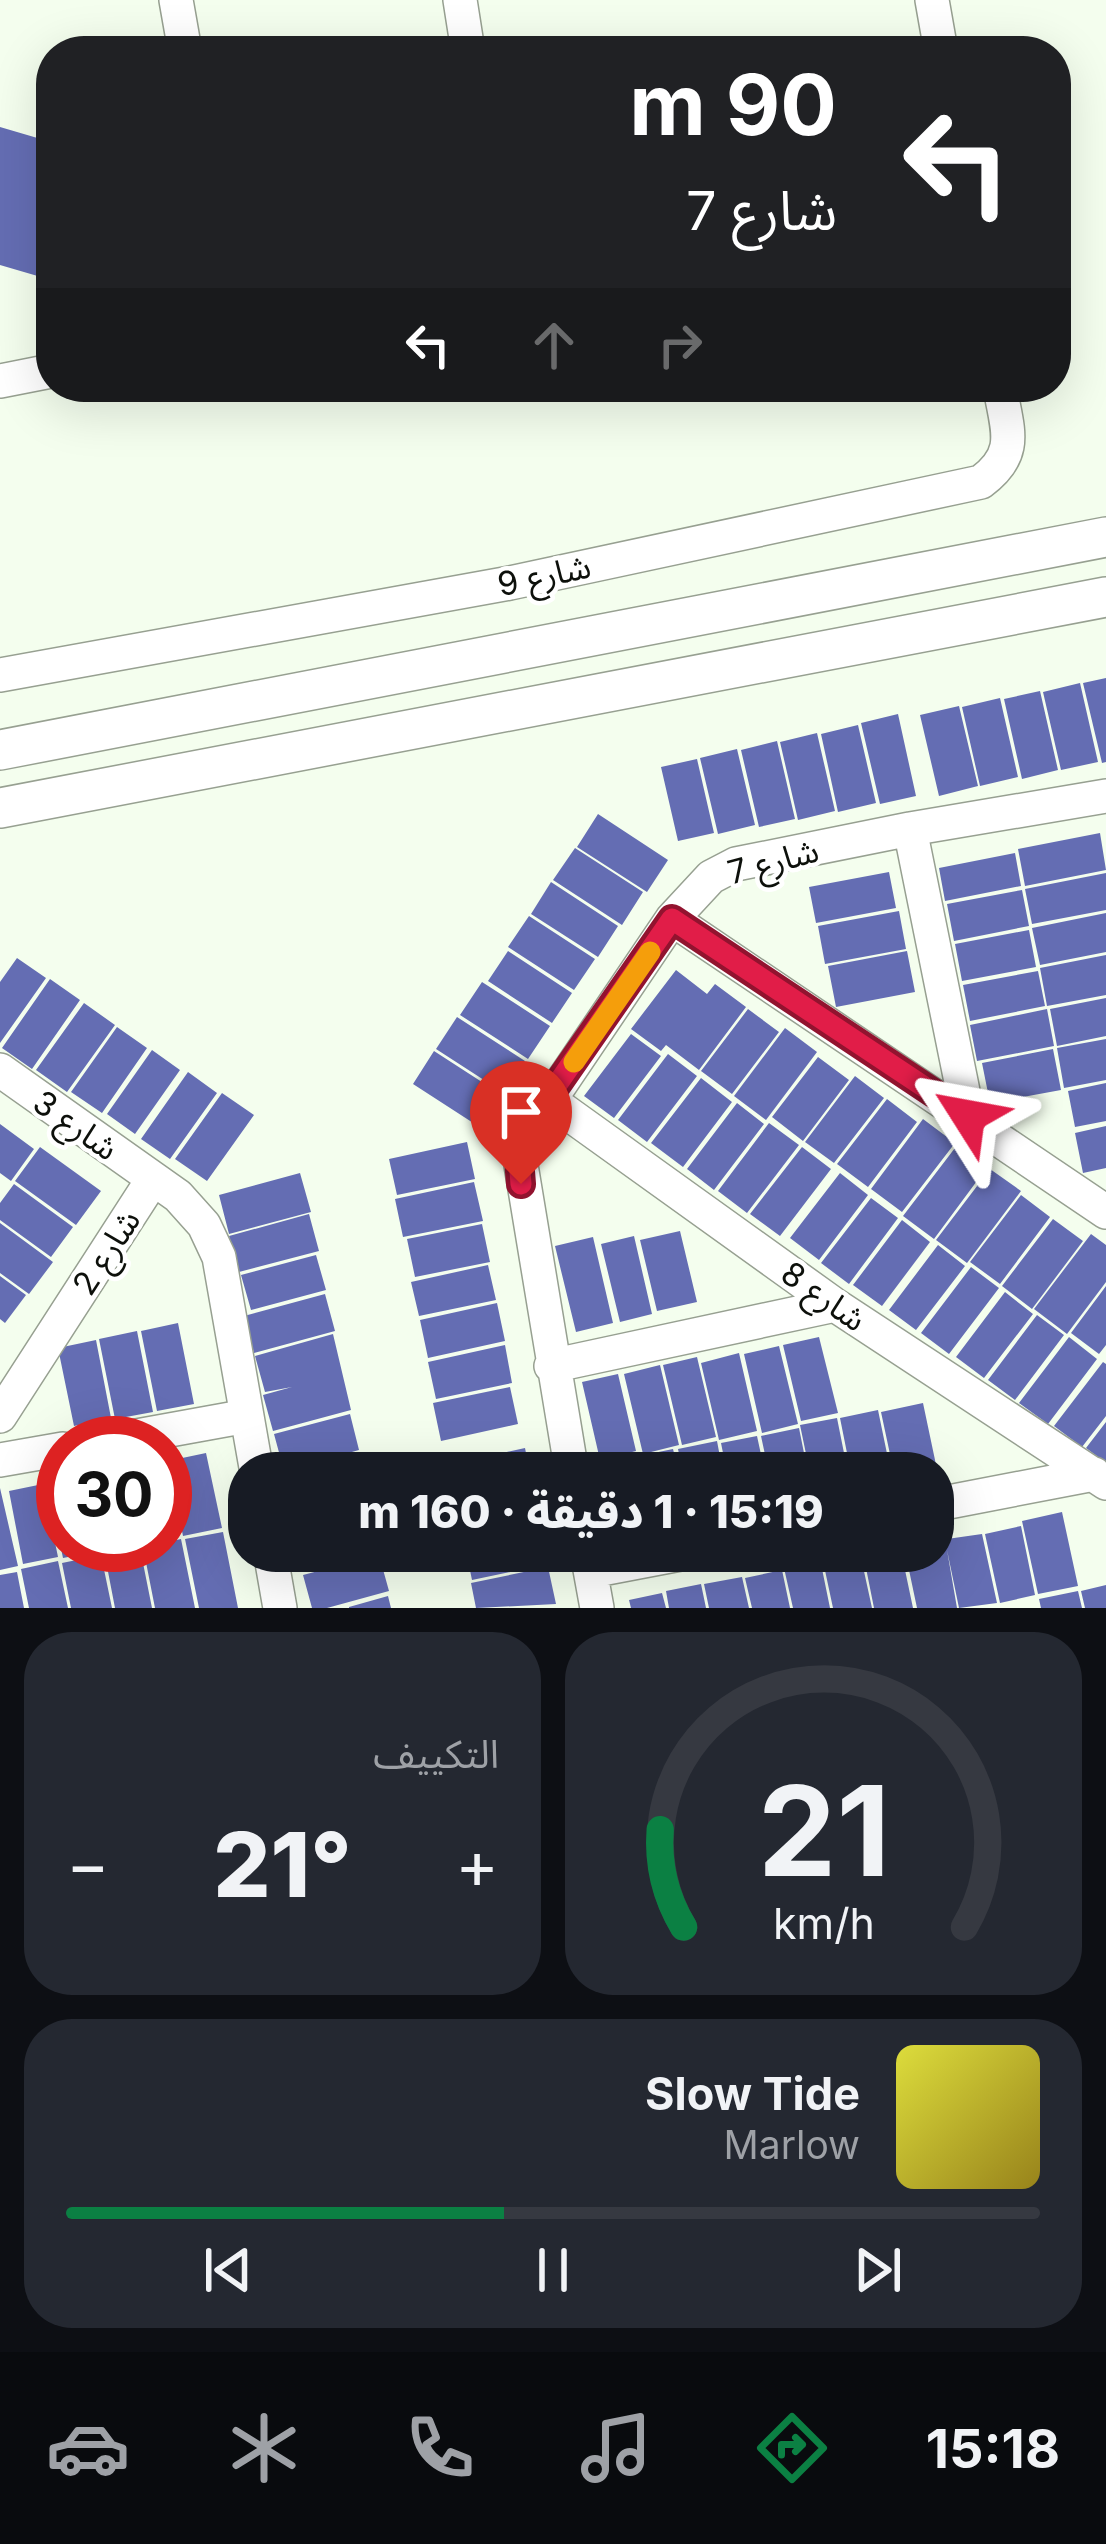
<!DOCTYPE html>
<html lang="ar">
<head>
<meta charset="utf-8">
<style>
	body { margin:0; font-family:Inter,"Noto Sans Arabic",sans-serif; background:#242831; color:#f1f3f6; direction:rtl; height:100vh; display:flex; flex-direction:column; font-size:45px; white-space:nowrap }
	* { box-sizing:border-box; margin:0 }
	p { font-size:39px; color:#9ea1a6 }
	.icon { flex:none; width:66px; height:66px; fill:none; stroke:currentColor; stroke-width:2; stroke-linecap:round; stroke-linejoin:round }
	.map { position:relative; height:1608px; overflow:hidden; direction:ltr }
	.side { display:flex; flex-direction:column; gap:24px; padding:24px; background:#0d0f14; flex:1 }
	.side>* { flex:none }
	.top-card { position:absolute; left:36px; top:36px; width:1035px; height:366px; border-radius:48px; box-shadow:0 12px 48px #0002; direction:rtl; background:#202124; color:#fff; overflow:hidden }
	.speed { position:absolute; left:36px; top:1416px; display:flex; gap:24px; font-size:60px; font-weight:700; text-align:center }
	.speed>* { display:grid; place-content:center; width:156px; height:156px; border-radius:50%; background:#171b24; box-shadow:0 12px 48px #0002; line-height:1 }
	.speed .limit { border:18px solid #d22; background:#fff; color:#111 }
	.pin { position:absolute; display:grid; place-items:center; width:102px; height:102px; color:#fff; margin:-123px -51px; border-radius:50% 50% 50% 0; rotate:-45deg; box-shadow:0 0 12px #0007 }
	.pin .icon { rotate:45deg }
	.me { position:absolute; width:132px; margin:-66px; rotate:304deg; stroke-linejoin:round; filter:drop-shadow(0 0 9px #0008) }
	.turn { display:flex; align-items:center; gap:42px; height:252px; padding:0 36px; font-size:54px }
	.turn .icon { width:156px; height:156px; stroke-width:2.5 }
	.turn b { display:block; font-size:84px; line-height:102px }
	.lanes { display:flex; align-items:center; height:114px; padding:0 36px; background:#0003; justify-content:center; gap:60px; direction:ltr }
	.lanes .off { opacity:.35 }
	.big { font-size:90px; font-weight:800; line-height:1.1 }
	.side .widget { flex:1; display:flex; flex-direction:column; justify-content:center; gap:18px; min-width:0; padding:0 42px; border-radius:48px; background:#242831 }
	.side .dial { align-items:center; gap:0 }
	.dial svg { height:312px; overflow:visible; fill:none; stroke:#363941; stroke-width:7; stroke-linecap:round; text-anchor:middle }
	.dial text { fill:#f1f3f6; stroke:none }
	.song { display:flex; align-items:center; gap:36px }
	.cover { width:144px; height:144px; border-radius:18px; background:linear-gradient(135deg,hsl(60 70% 55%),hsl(50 70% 35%)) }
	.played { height:12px; border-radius:6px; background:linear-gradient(90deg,#0b8043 45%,#363941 45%) }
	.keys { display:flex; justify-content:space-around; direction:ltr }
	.heat { display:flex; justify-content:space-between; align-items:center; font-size:66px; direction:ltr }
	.side .tiles { flex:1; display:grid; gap:24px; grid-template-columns:1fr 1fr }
	.widget:last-child { grid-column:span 2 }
	.trip { position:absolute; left:228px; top:1452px; width:726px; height:120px; border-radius:48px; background:#171b24; box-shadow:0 12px 48px #0002; font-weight:800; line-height:120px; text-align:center; direction:rtl }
	.tab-bar { display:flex; height:192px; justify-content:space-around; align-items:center; background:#090b0e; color:#9ea1a6 }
	.tab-bar .icon { width:84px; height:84px }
	.tab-bar .active { color:#0b8043 }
	.tab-bar b { font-size:54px; color:#f1f3f6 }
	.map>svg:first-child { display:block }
	.building { fill:#646db3 }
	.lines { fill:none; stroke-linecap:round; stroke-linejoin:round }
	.minor-casing { stroke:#97a091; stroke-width:36 }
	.tertiary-casing { stroke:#97a091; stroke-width:42 }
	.minor { stroke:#fff; stroke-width:33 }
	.tertiary { stroke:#fff; stroke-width:39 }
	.route-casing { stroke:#92132f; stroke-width:30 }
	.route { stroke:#e11d48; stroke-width:21 }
	.slow { stroke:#f59e0b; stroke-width:21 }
	.labels { text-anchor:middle; stroke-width:9; stroke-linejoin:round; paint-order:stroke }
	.street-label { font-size:33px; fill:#0d100b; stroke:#fff }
</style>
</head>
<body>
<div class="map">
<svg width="1106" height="1608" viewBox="0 0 1106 1608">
	<rect width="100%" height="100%" fill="#f4feee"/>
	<path class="building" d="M0 127 51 142V243L41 277 0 265Z
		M1106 678V762L1102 763 1083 683Z
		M1080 683 1098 762 1061 770 1043 692Z
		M1040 691 1058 770 1022 779 1004 699Z
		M1000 698 1018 777 980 786 962 707Z
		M959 706 978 786 939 796 920 715Z
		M898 714 916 796 880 804 861 723Z
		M858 725 876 803 838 812 821 734Z
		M817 733 835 811 798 820 780 742Z
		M777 741 795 819 759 827 741 750Z
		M737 749 755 825 718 834 700 758Z
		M697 759 714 833 678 841 661 767Z
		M598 814 668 860 647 892 577 847Z
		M1100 833 1106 870 1025 886 1018 849Z
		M575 848 643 892 622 925 553 880Z
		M1015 853 1021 886 945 901 939 868Z
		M889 872 896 908 816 923 809 887Z
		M1106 873V910L1032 924 1025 889Z
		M551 882 618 926 598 957 531 914Z
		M1022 890 1029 926 954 941 947 904Z
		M899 911 906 949 825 964 818 926Z
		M1106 913V952L1040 965 1032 928Z
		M529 916 595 959 574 990 508 947Z
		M1029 930 1036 967 962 981 955 944Z
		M508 951 572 993 552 1023 488 981Z
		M907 951 915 992 836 1007 828 966Z
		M1106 955V995L1047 1006 1040 968Z
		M17 958 46 978 0 1043V982Z
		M676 970 707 994 715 984 746 1007 699 1070 666 1045 661 1051 631 1029Z
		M1038 971 1045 1006 970 1021 963 985Z
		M50 979 80 1000 32 1069 2 1048Z
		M482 982 550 1026 528 1059 460 1015Z
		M1106 998V1036L1057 1046 1050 1009Z
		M84 1003 115 1025 67 1092 36 1070Z
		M748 1009 779 1032 732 1094 701 1071Z
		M1047 1009 1054 1046 977 1061 970 1025Z
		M457 1017 525 1061 504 1093 436 1049Z
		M117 1027 147 1048 102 1113 71 1092Z
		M785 1028 817 1052 766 1120 734 1096Z
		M631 1034 661 1056 614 1118 584 1096Z
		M1106 1039V1080L1064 1088 1057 1048Z
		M1053 1049 1061 1090 990 1103 982 1063Z
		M152 1050 180 1070 135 1134 107 1114Z
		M434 1051 502 1095 481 1128 413 1084Z
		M668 1054 697 1076 647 1142 618 1120Z
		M818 1057 849 1080 803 1141 772 1117Z
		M188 1072 217 1093 170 1159 141 1139Z
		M855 1076 884 1098 834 1163 805 1142Z
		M701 1078 732 1102 683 1167 651 1143Z
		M1106 1083V1121L1075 1127 1068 1091Z
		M222 1093 254 1115 207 1181 175 1159Z
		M887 1099 917 1122 868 1187 837 1164Z
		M737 1103 764 1124 714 1190 687 1169Z
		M923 1119 955 1143 902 1212 871 1189Z
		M769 1123 799 1145 747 1213 718 1191Z
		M0 1124 34 1149 11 1181 0 1173Z
		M1106 1126V1168L1083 1173 1075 1133Z
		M467 1142 475 1179 397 1195 389 1159Z
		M958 1144 988 1166 934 1239 903 1216Z
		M40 1147 101 1191 76 1225 15 1181Z
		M802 1147 831 1169 780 1236 750 1214Z
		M990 1169 1021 1191 967 1263 936 1240Z
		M300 1173 311 1212 229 1234 219 1195Z
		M840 1173 868 1195 819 1260 790 1238Z
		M474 1182 483 1221 403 1237 395 1199Z
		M14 1184 73 1227 51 1257 0 1220V1203Z
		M1021 1195 1050 1217 1000 1284 970 1262Z
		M871 1198 898 1218 849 1284 821 1263Z
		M309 1214 319 1251 239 1272 229 1236Z
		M1053 1219 1083 1241 1032 1309 1002 1286Z
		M902 1220 930 1242 882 1306 853 1285Z
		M0 1223 53 1262 29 1294 0 1273Z
		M482 1224 490 1262 415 1277 407 1239Z
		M680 1231 697 1302 657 1311 640 1240Z
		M1091 1234 1106 1245V1282L1067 1334 1034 1309Z
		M634 1236 652 1314 620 1322 601 1244Z
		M593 1237 613 1323 576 1332 555 1246Z
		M938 1245 965 1266 916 1330 889 1310Z
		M316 1255 326 1290 251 1310 241 1275Z
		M488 1265 496 1300 419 1316 411 1282Z
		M971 1267 999 1288 949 1354 921 1333Z
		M0 1276 26 1295 5 1323 0 1319Z
		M1106 1286V1345L1099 1354 1071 1333Z
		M1005 1292 1033 1314 984 1378 956 1357Z
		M325 1294 335 1331 254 1353 244 1316Z
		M497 1303 505 1341 428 1358 420 1320Z
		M1037 1315 1064 1335 1015 1400 988 1380Z
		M178 1323 194 1404 157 1411 141 1331Z
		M137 1331 153 1412 115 1419 99 1339Z
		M333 1334 351 1410 273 1431 263 1395 292 1387 265 1392 255 1356Z
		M819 1337 838 1413 801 1421 783 1345Z
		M1069 1337 1097 1359 1048 1424 1019 1403Z
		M96 1340 111 1418 74 1426 58 1348Z
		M505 1345 512 1383 436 1399 428 1362Z
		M779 1346 798 1424 762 1433 744 1354Z
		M739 1353 757 1431 719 1440 701 1363Z
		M697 1357 716 1437 682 1445 663 1365Z
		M1103 1362 1106 1364V1416L1082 1447 1054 1426Z
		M660 1365 679 1445 643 1454 624 1374Z
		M618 1374 636 1451 600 1460 582 1382Z
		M510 1387 518 1424 441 1441 433 1403Z
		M923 1403 939 1479 933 1481V1473H894L881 1412Z
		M878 1410 891 1473H851L840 1418Z
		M350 1414 359 1450 284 1471 274 1434Z
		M837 1418 848 1473H810L800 1425Z
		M1106 1422V1463L1086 1448Z
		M799 1428 808 1473H769L761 1436Z
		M757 1436 765 1473H727L721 1443Z
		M717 1441 723 1473H683L678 1449Z
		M525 1448 530 1473H451L449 1465Z
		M673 1449 679 1473H643L639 1456Z
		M206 1453 222 1528 183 1536 168 1461Z
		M356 1455 361 1473H293L292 1472Z
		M635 1455 639 1473H602L600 1463Z
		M63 1478V1545H98L99 1551 63 1558 47 1481Z
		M165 1479 178 1535 165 1537Z
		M43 1484 58 1557 23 1564 9 1491Z
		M0 1488 18 1566 0 1570Z
		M1062 1512 1078 1586 1038 1594 1022 1521Z
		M1021 1526 1035 1595 1000 1603 985 1534Z
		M223 1532 238 1608H199L185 1539Z
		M982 1534 997 1603 959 1608 947 1550 957 1608H917L905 1551H933V1541Z
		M181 1539 195 1608H155L143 1547Z
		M140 1548 152 1608H115L105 1556Z
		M466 1551H546L548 1564 472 1580Z
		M874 1551H901L913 1608H874L863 1553Z
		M860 1553 872 1608H833L823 1561Z
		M101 1555 112 1608H71L62 1563Z
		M379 1555 389 1591 327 1608H312L303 1575Z
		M820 1559 830 1608H793L784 1568Z
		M58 1561 68 1608H29L21 1569Z
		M548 1567 556 1604 476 1608 471 1583Z
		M782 1570 790 1608H752L745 1578Z
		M17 1572 24 1608H0V1575Z
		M742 1577 749 1608H709L704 1584Z
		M701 1584 706 1608H669L666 1591Z
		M1106 1585V1608H1085L1081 1591Z
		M1078 1591 1082 1608H1041L1039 1599Z
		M662 1593 666 1608H631L629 1600Z
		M388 1596 391 1608H349V1607Z"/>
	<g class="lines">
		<defs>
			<path id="minor" d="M176 0 185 51
				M460 0 468 51
				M932 0 941 51
				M0 381 51 371
				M0 675 510 583 981 482C1020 453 1007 430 1000 387
				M910 829 968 1116
				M672 919 1106 1212
				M0 1070 178 1196 204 1225 219 1257 257 1473
				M548 1099 835 1305 1106 1483
				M551 1366 835 1305
				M0 1416 153 1179
				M98 1443 247 1416
				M0 1460 63 1449
				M572 1473 518 1147 672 919 711 877 736 864 910 829 1106 796
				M933 1505 1094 1474
				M270 1551 280 1608
				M587 1553 597 1608
				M591 1571 696 1551"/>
			<path id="tertiary" d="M0 750 1106 537
				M0 808 1106 597"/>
		</defs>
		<use href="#minor" class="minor-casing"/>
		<use href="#tertiary" class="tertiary-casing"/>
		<use href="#minor" class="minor"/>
		<use href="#tertiary" class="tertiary"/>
	</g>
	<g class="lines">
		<defs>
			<path id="route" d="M521 1184 518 1147 531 1122 672 919 968 1116"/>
		</defs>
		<use href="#route" class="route-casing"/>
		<use href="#route" class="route"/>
		<path class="slow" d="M574 1062 650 952"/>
	</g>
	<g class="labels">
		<g class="street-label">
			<text transform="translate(544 575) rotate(-12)" y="12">شارع 9</text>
			<text transform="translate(773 861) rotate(-15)" y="12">شارع 7</text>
			<text transform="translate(76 1125) rotate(35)" y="12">شارع 3</text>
			<text transform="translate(106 1252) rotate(-57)" y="12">شارع 2</text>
			<text transform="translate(824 1296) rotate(35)" y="12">شارع 8</text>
		</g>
	</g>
</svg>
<div class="speed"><div class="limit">30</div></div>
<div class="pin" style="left:521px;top:1184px;background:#d93025"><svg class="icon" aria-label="arrive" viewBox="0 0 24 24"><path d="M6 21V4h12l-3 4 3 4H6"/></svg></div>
<svg class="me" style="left:968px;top:1116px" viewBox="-20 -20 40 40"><path d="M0-17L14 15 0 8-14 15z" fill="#e11d48" stroke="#fff" stroke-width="4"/></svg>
<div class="trip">15:19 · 1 دقيقة · 160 m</div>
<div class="top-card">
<div class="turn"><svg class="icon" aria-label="left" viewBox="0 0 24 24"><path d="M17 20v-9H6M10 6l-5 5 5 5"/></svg><div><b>90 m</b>شارع 7</div></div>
<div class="lanes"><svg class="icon" aria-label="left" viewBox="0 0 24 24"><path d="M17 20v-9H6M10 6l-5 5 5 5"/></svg><svg class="icon off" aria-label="ahead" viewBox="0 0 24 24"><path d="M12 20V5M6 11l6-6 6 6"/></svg><svg class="icon off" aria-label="right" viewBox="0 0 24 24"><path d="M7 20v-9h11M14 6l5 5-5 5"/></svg></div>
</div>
</div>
<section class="side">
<div class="tiles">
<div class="widget dial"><svg viewBox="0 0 100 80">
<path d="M14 69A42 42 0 1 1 86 69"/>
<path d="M14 69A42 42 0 0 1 8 44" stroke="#0b8043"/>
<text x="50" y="56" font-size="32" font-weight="700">21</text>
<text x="50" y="72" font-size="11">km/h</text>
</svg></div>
<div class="widget"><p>التكييف</p>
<div class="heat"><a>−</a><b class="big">21°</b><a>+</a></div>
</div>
<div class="widget">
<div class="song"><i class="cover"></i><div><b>Slow Tide</b><p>Marlow</p></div></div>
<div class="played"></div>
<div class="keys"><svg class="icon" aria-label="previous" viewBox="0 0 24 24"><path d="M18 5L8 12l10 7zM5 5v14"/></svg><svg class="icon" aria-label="pause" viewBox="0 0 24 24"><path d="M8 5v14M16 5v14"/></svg><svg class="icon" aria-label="next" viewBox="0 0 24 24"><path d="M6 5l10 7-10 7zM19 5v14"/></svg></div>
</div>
</div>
</section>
<nav class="tab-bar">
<b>15:18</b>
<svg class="icon active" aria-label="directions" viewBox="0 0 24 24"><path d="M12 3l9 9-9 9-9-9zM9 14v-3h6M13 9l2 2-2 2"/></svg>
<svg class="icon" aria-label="music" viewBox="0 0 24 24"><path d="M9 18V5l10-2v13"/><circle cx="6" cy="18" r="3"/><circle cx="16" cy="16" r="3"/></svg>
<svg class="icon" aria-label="phone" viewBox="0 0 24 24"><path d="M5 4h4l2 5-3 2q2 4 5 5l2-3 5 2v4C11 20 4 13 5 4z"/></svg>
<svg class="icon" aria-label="climate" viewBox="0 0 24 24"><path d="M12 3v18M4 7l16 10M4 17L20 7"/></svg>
<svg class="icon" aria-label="car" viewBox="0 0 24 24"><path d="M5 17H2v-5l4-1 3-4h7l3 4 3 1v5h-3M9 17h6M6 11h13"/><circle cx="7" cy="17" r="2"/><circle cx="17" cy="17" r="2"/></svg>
</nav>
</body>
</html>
